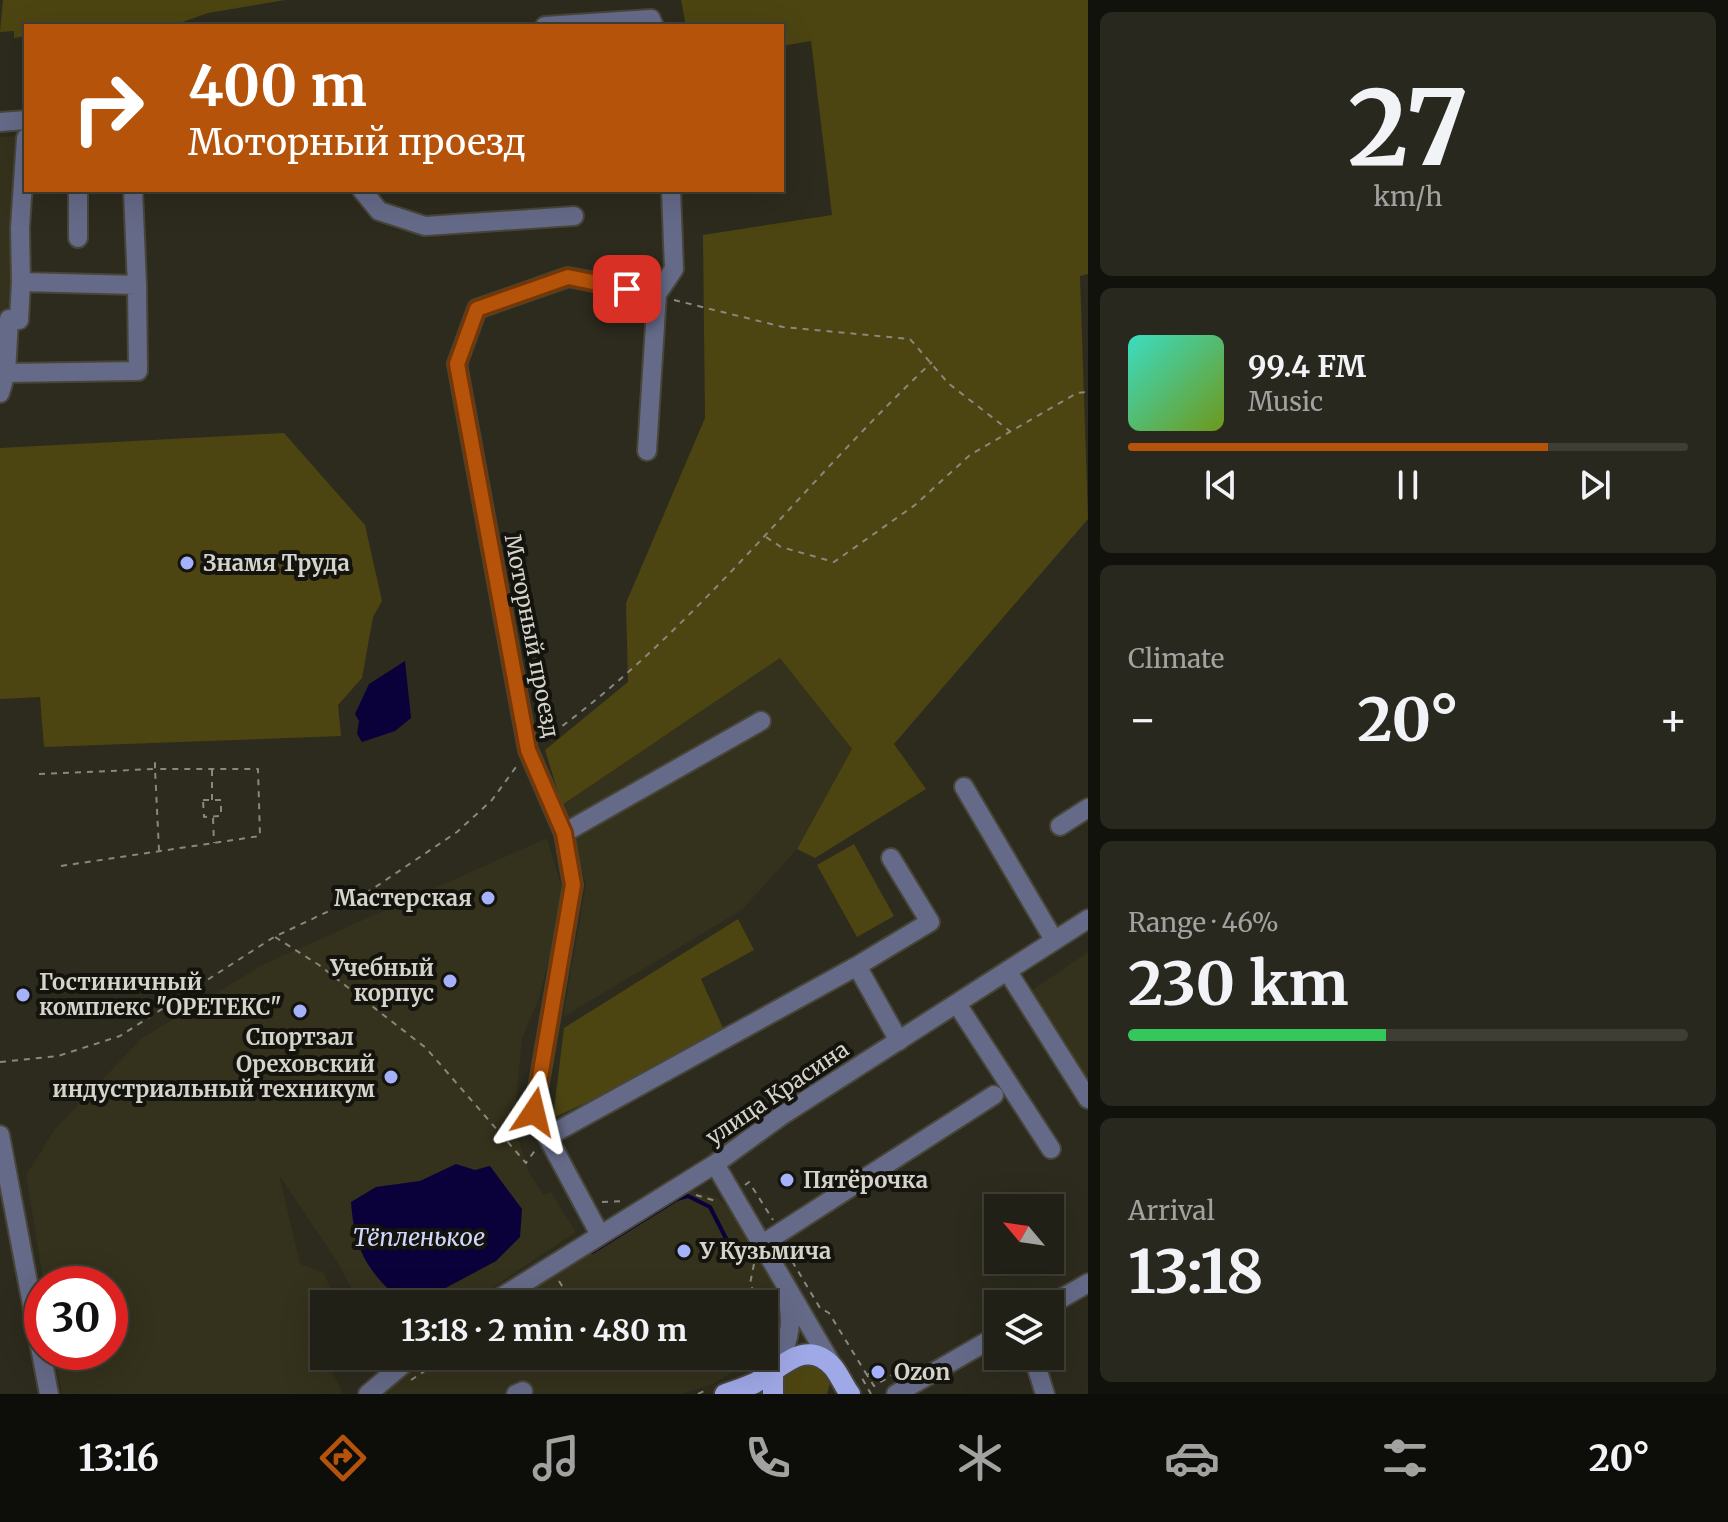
<!DOCTYPE html>
<html lang="en">
<head>
<meta charset="utf-8">
<style>
	body { margin:0; font-family:Merriweather,serif; background:#29281f; color:#f1f3f6; height:100vh; display:flex; flex-direction:column; font-size:30px; white-space:nowrap }
	* { box-sizing:border-box; margin:0 }
	p { font-size:26px; color:#a2a3a1 }
	.icon { flex:none; width:44px; height:44px; fill:none; stroke:currentColor; stroke-width:2; stroke-linecap:round; stroke-linejoin:round }
	.map { position:relative; flex:1; overflow:hidden }
	.sheet { display:flex; flex-direction:column; gap:12px; padding:12px; background:#12120c; width:640px }
	.sheet>* { flex:none }
	.guide { position:absolute; left:24px; top:24px; width:760px; height:168px; border-radius:0px; box-shadow:0 8px 32px #0002,0 0 0 2px #3e3e35; background:#b45309; color:#fff; overflow:hidden }
	.needle { width:52px; rotate:299deg }
	.controls { position:absolute; left:984px; top:1194px; display:grid; gap:16px }
	.controls a { display:grid; place-items:center; width:80px; height:80px; border-radius:0px; background:#212016; box-shadow:0 8px 32px #0002,0 0 0 2px #3e3e35; font-size:40px }
	.speed { position:absolute; left:24px; top:1266px; display:flex; gap:16px; font-size:40px; font-weight:700; text-align:center }
	.speed>* { display:grid; place-content:center; width:104px; height:104px; border-radius:50%; background:#212016; box-shadow:0 8px 32px #0002,0 0 0 2px #3e3e35; line-height:1 }
	.speed .limit { border:12px solid #d22; background:#fff; color:#111 }
	.pin { position:absolute; display:grid; place-items:center; width:68px; height:68px; color:#fff; margin:-34px; border-radius:16px; box-shadow:0 4px 12px #0006 }
	.me { position:absolute; width:88px; margin:-44px; rotate:10deg; stroke-linejoin:round; filter:drop-shadow(0 0 6px #0008) }
	.turn { display:flex; align-items:center; gap:28px; height:168px; padding:0 32px; font-size:36px }
	.turn .icon { width:104px; height:104px; stroke-width:2.5 }
	.turn b { display:block; font-size:56px; line-height:68px }
	.big { font-size:60px; font-weight:700; line-height:1.1 }
	.sheet .widget { flex:1; display:flex; flex-direction:column; justify-content:center; gap:12px; min-width:0; padding:0 28px; border-radius:12px; background:#29281f }
	.sheet .dial { align-items:center; gap:0 }
	.dial b { font-size:104px; line-height:1 }
	.song { display:flex; align-items:center; gap:24px }
	.cover { width:96px; height:96px; border-radius:12px; background:linear-gradient(135deg,hsl(170 70% 55%),hsl(80 70% 35%)) }
	.played { height:8px; border-radius:4px; background:linear-gradient(90deg,#b45309 75%,#3e3e35 75%) }
	.keys { display:flex; justify-content:space-around; direction:ltr }
	.heat { display:flex; justify-content:space-between; align-items:center; font-size:44px; direction:ltr }
	.charge { height:12px; border-radius:6px; background:linear-gradient(90deg,#34c759 46%,#3e3e35 0) }
	.trip { position:absolute; left:310px; top:1290px; width:468px; height:80px; border-radius:0px; background:#212016; box-shadow:0 8px 32px #0002,0 0 0 2px #3e3e35; font-weight:700; line-height:80px; text-align:center }
	.menu { display:flex; height:128px; justify-content:space-around; align-items:center; background:#0d0d09; color:#a2a3a1 }
	.menu .icon { width:56px; height:56px }
	.menu .current { color:#b45309 }
	.menu b { font-size:36px; color:#f1f3f6 }
	main { display:flex; flex:1; min-height:0 }
	.map>svg:first-child { display:block }
	.built { fill:#34311c }
	.green { fill:#4c4512 }
	.water { fill:#0a003a }
	.lines { fill:none; stroke-linecap:round; stroke-linejoin:round }
	.stream { stroke:#0a003a; stroke-width:4 }
	.minor-casing { stroke:#474639; stroke-width:22 }
	.major-casing { stroke:#474639; stroke-width:24 }
	.path { stroke:#89887d; stroke-width:2; stroke-dasharray:6 6; stroke-linecap:butt }
	.minor { stroke:#656a88; stroke-width:18 }
	.major { stroke:#a0a9e7; stroke-width:20 }
	.route-casing { stroke:#753606; stroke-width:20 }
	.route { stroke:#b45309; stroke-width:14 }
	.poi-dot { fill:#a6b1fc; stroke:#14130d; stroke-width:3 }
	.labels { text-anchor:middle; stroke-width:8; stroke-linejoin:round; paint-order:stroke }
	.poi-label { font-size:22px; font-weight:bold; fill:#d5d4cb; stroke:#14130d; text-anchor:start }
	.street-label { font-size:22px; fill:#d5d4cb; stroke:#14130d }
	.water-label { font-size:24px; font-style:italic; fill:#d0d7fe; stroke:#14130d }
</style>
</head>
<body>
<main>
<div class="map">
<svg width="1088" height="1394" viewBox="0 0 1088 1394">
	<rect width="100%" height="100%" fill="#2c2b1d"/>
	<path class="built" d="M15 136 10 312H0V137Z
		M780 658 852 749 797 849 742 910 563 1017 586 884 562 805Z
		M547 838 565 899 538 1001 522 1038 514 1125 529 1173 544 1195 551 1192 576 1232 468 1304H360L338 1263 279 1175 300 1264 324 1273 337 1304H324V1323L315 1327 324 1356 343 1394H62L53 1352H110V1284H44L26 1175 55 1129 142 1038 264 964Z
		M1088 952V1083L1031 991Z
		M690 1190 717 1198 731 1209 779 1288 783 1330 764 1350V1304H502Z
		M426 1356H758L713 1384 681 1394H377Z"/>
	<path class="green" d="M3 0H285L208 13 171 26H26V36L14 38V31L0 32Z
		M681 0H1088V274L1080 276 1088 519 894 744 926 789 815 858 797 849 852 749 780 658 562 805 545 750 628 682 626 603 705 418 703 235 832 215 811 41 782 46V26H686Z
		M284 433 365 525 382 601 373 617 362 678 338 705 341 736 44 747 40 697 0 699V448Z
		M854 844 894 916 857 937 817 865Z
		M738 919 754 950 701 979 727 1037 553 1118 564 1028Z
		M806 1363 824 1371 830 1384 827 1394H783L782 1376 789 1369Z"/>
	<path class="water" d="M405 661 411 718 395 731 362 742 357 734 359 721 355 714 369 684Z
		M456 1164 475 1170 490 1166 522 1209 520 1237 496 1261 440 1291 431 1304H403C367 1269 355 1253 351 1202L376 1187 420 1181Z"/>
	<g class="lines">
		<path class="stream" d="M592 1252 677 1199 688 1196 710 1207 737 1260"/>
		<defs>
			<path id="minor" d="M545 26 651 19 654 26
				M0 122 26 120
				M78 190V238
				M133 190 137 285
				M362 190 379 211 425 226 574 216
				M21 282 20 228 26 138
				M0 393 6 373 9 319 19 320 21 282 137 285 138 371 6 373
				M647 451 657 294 674 269 671 190
				M964 787 1054 940
				M1060 826 1088 808
				M564 833 761 721
				M857 966 899 1041
				M1008 972 1088 1099
				M957 1004 1051 1149
				M552 1134 857 966 930 922 891 858
				M0 1135 49 1394
				M715 1164 834 1368
				M599 1233 534 1112 573 885 564 833 528 750 457 364 477 309 568 277 657 294
				M764 1243 994 1095
				M490 1304 715 1164 781 1116 1088 919
				M1050 1305 1088 1283
				M1033 1356 1045 1394
				M778 1364C790 1340 794 1318 785 1293
				M368 1394 413 1356
				M516 1394 523 1391
				M896 1394 998 1335"/>
			<path id="major" d="M725 1394C735 1391 746 1387 755 1383 780 1370 805 1336 833 1367 839 1374 844 1386 850 1394
				M773 1394V1371"/>
		</defs>
		<use href="#minor" class="minor-casing"/>
		<use href="#major" class="major-casing"/>
		<path class="path" d="M674 300 783 327 910 339 948 383 1011 432
			M766 537 781 547 834 562 915 505 970 455 1077 393 1088 392
			M543 740C692 635 800 486 932 362
			M212 770V800
			M39 774 155 769 159 850
			M203 800H221V816L204 817Z
			M213 818 214 843
			M61 866 260 836 258 769H155V757
			M275 937 319 965 426 1048 526 1163 536 1149
			M0 1062 58 1056 120 1036 274 937 365 894 457 832 492 800 516 767
			M745 1185 749 1182 773 1220
			M696 1195 716 1201
			M602 1202 623 1201
			M786 1251 820 1308 829 1313 867 1375 862 1378 871 1394
			M754 1264 750 1284 760 1304
			M559 1281 570 1299
			M764 1311 772 1328
			M870 1373 867 1375 874 1386 910 1364
			M411 1380 448 1356
			M698 1394 708 1389"/>
		<use href="#minor" class="minor"/>
		<use href="#major" class="major"/>
	</g>
	<g class="lines">
		<defs>
			<path id="route" d="M534 1112 573 885 564 833 528 750 457 364 477 309 568 277 627 289"/>
		</defs>
		<use href="#route" class="route-casing"/>
		<use href="#route" class="route"/>
	</g>
	<g class="poi-dot">
		<circle cx="187" cy="563" r="8"/>
		<circle cx="488" cy="898" r="8"/>
		<circle cx="450" cy="981" r="8"/>
		<circle cx="23" cy="995" r="8"/>
		<circle cx="300" cy="1011" r="8"/>
		<circle cx="391" cy="1077" r="8"/>
		<circle cx="787" cy="1180" r="8"/>
		<circle cx="684" cy="1251" r="8"/>
		<circle cx="878" cy="1372" r="8"/>
	</g>
	<g class="labels">
		<g class="poi-label">
			<text x="203" y="571">Знамя Труда</text>
			<text x="472" y="906" text-anchor="end">Мастерская</text>
			<text x="434" y="976" text-anchor="end">Учебный<tspan x="434" dy="25">корпус</tspan></text>
			<text x="39" y="990">Гостиничный<tspan x="39" dy="25">комплекс "ОРЕТЕКС"</tspan></text>
			<text x="300" y="1045" text-anchor="middle">Спортзал</text>
			<text x="375" y="1072" text-anchor="end">Ореховский<tspan x="375" dy="25">индустриальный техникум</tspan></text>
			<text x="803" y="1188">Пятёрочка</text>
			<text x="700" y="1259">У Кузьмича</text>
			<text x="894" y="1380">Ozon</text>
		</g>
		<g class="street-label">
			<text transform="translate(532 636) rotate(79)" y="8">Моторный проезд</text>
			<text transform="translate(777 1093) rotate(-34)" y="8">улица Красина</text>
		</g>
		<g class="water-label">
			<text x="419" y="1246">Тёпленькое</text>
		</g>
	</g>
</svg>
<div class="controls">
<a><svg class="needle" viewBox="-14 -14 28 28"><path d="M0-13l5 13h-10z" fill="#e53935"/><path d="M0 13l5-13h-10z" fill="#a2a3a1"/></svg></a>
<a><svg class="icon" aria-label="layers" viewBox="0 0 24 24"><path d="M12 4l9 5-9 5-9-5zM3 14l9 5 9-5"/></svg></a>
</div>
<div class="speed"><div class="limit">30</div></div>
<div class="pin" style="left:627px;top:289px;background:#d93025"><svg class="icon" aria-label="arrive" viewBox="0 0 24 24"><path d="M6 21V4h12l-3 4 3 4H6"/></svg></div>
<svg class="me" style="left:534px;top:1112px" viewBox="-20 -20 40 40"><path d="M0-17L14 15 0 8-14 15z" fill="#b45309" stroke="#fff" stroke-width="4"/></svg>
<div class="trip">13:18 · 2 min · 480 m</div>
<div class="guide">
<div class="turn"><svg class="icon" aria-label="right" viewBox="0 0 24 24"><path d="M7 20v-9h11M14 6l5 5-5 5"/></svg><div><b>400 m</b>Моторный проезд</div></div>
</div>
</div>
<section class="sheet">
<div class="widget dial"><b>27</b><p>km/h</p></div>
<div class="widget">
<div class="song"><i class="cover"></i><div><b>99.4 FM</b><p>Music</p></div></div>
<div class="played"></div>
<div class="keys"><svg class="icon" aria-label="previous" viewBox="0 0 24 24"><path d="M18 5L8 12l10 7zM5 5v14"/></svg><svg class="icon" aria-label="pause" viewBox="0 0 24 24"><path d="M8 5v14M16 5v14"/></svg><svg class="icon" aria-label="next" viewBox="0 0 24 24"><path d="M6 5l10 7-10 7zM19 5v14"/></svg></div>
</div>
<div class="widget"><p>Climate</p>
<div class="heat"><a>−</a><b class="big">20°</b><a>+</a></div>
</div>
<div class="widget"><p>Range · 46%</p><b class="big">230 km</b><div class="charge"></div></div>
<div class="widget"><p>Arrival</p><b class="big">13:18</b></div>
</section>
</main>
<nav class="menu">
<b>13:16</b>
<svg class="icon current" aria-label="directions" viewBox="0 0 24 24"><path d="M12 3l9 9-9 9-9-9zM9 14v-3h6M13 9l2 2-2 2"/></svg>
<svg class="icon" aria-label="music" viewBox="0 0 24 24"><path d="M9 18V5l10-2v13"/><circle cx="6" cy="18" r="3"/><circle cx="16" cy="16" r="3"/></svg>
<svg class="icon" aria-label="phone" viewBox="0 0 24 24"><path d="M5 4h4l2 5-3 2q2 4 5 5l2-3 5 2v4C11 20 4 13 5 4z"/></svg>
<svg class="icon" aria-label="climate" viewBox="0 0 24 24"><path d="M12 3v18M4 7l16 10M4 17L20 7"/></svg>
<svg class="icon" aria-label="car" viewBox="0 0 24 24"><path d="M5 17H2v-5l4-1 3-4h7l3 4 3 1v5h-3M9 17h6M6 11h13"/><circle cx="7" cy="17" r="2"/><circle cx="17" cy="17" r="2"/></svg>
<svg class="icon" aria-label="filters" viewBox="0 0 24 24"><path d="M4 7h16M4 17h16"/><circle cx="9" cy="7" r="2"/><circle cx="15" cy="17" r="2"/></svg>
<b>20°</b>
</nav>
</body>
</html>
